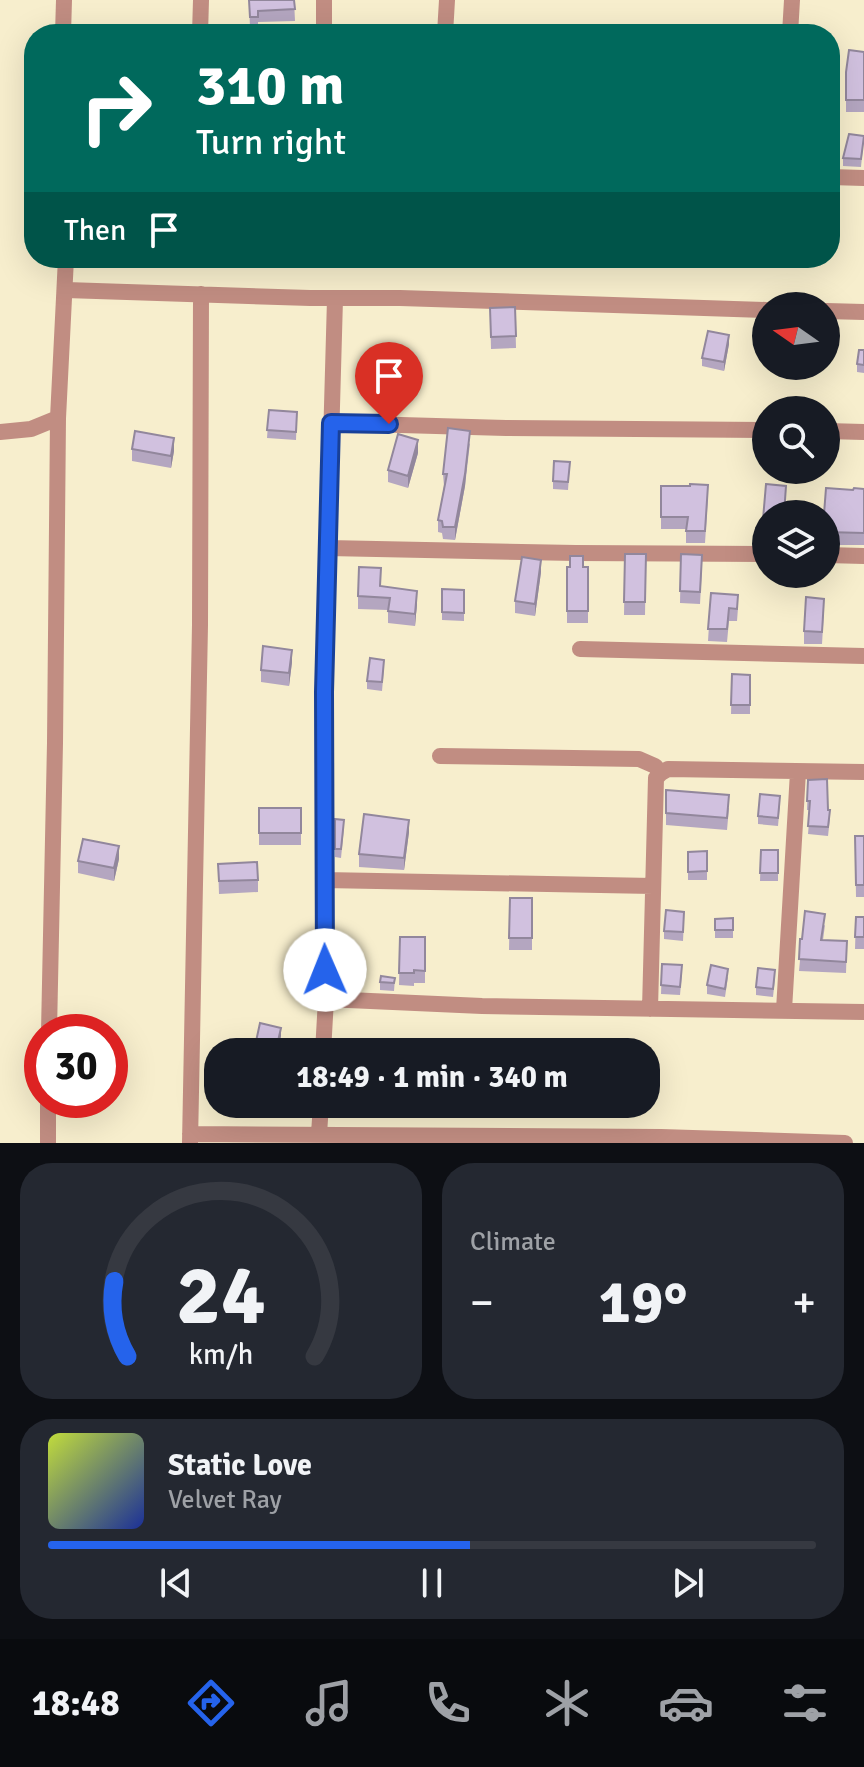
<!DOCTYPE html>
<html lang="en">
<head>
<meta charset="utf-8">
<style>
	body { margin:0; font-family:Signika,sans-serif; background:#242831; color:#f1f3f6; height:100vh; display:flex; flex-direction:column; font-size:30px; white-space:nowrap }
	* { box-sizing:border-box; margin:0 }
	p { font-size:26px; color:#9ea1a6 }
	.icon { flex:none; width:44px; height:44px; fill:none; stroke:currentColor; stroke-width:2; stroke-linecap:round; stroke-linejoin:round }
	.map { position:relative; height:1143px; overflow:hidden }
	.panel { display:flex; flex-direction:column; gap:20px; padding:20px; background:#0d0f14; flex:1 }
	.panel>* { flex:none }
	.top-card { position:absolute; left:24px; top:24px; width:816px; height:244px; border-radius:32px; box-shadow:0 8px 32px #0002; background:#00695c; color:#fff; overflow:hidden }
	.needle { width:52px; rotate:284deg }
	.tools { position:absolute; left:752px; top:292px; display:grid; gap:16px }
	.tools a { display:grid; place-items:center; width:88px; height:88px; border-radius:50%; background:#171b24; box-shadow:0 8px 32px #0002; font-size:40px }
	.speed { position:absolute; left:24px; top:1014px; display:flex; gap:16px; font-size:40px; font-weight:700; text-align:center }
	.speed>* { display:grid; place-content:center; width:104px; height:104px; border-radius:50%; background:#171b24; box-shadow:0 8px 32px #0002; line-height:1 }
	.speed .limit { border:12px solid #d22; background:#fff; color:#111 }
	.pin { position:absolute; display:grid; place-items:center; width:68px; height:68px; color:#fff; margin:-82px -34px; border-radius:50% 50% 50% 0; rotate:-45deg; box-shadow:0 0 8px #0007 }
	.pin .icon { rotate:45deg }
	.me { position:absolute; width:88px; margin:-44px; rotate:359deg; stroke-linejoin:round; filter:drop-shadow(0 0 6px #0008) }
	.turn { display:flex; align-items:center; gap:28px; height:168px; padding:0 40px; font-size:36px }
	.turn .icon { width:104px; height:104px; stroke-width:2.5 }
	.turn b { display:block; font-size:56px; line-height:68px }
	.then { display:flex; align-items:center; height:76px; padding:0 40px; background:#0003; gap:16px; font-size:30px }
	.big { font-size:60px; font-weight:700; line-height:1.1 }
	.panel .card { flex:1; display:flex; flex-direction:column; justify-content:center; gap:12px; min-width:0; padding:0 28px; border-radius:32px; background:#242831 }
	.panel .dial { align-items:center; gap:0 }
	.dial svg { height:208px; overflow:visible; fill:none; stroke:#363941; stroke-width:7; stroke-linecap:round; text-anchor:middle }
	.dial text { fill:#f1f3f6; stroke:none }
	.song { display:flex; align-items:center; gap:24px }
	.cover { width:96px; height:96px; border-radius:12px; background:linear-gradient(135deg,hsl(70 70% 55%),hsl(230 70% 35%)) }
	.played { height:8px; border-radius:4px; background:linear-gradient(90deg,#2563eb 55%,#363941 55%) }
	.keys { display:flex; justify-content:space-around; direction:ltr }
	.heat { display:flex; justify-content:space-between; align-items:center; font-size:44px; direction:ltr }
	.panel .tiles { flex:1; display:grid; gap:20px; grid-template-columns:1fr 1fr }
	.card:last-child { grid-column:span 2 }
	.trip { position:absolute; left:204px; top:1038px; width:456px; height:80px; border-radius:32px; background:#171b24; box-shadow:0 8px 32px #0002; font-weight:700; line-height:80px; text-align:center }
	.dock { display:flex; height:128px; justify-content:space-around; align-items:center; background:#090b0e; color:#9ea1a6 }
	.dock .icon { width:56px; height:56px }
	.dock .selected { color:#2563eb }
	.dock b { font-size:36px; color:#f1f3f6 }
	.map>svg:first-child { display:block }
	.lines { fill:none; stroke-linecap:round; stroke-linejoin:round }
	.minor { stroke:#c18d82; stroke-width:16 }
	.wall { fill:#b4a6c0 }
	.shaded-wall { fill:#92879c }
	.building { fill:#d1c1df; stroke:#92879c; stroke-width:2 }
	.route-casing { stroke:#184099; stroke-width:20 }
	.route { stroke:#2563eb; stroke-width:14 }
</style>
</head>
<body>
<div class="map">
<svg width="864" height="1143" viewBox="0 0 864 1143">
	<rect width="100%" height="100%" fill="#f7eecd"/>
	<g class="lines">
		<path class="minor" d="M324 0V34
			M63 34 64 0
			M200 34 201 0
			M445 34 447 0
			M790 34 792 0
			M830 177 864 178
			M66 290 310 298H400L766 310
			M826 311 864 312
			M331 423 506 428 766 430
			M826 431 864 432
			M0 432 31 429 58 418
			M328 548 576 553 766 554
			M826 555 864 556
			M580 649 864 656
			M440 756 639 759 655 766 661 773
			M324 880 653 886
			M326 999 482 1006 864 1012
			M650 1009 656 778 661 773 668 769 864 772
			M784 1010 798 772
			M49 1032 55 743 58 418 66 258
			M323 1052 326 999 324 880V692L335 299
			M190 1134 661 1137 845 1143
			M319 1134 321 1104
			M48 1143V1100
			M190 1143 200 625 201 294"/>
	</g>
	<path class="wall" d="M249 0H294L295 21 258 22V28H250Z
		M864 52V112H846V100Z
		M864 136 861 167 843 166V158Z
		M515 307 516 348 491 349 490 308Z
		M729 344 724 371 702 366V358Z
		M864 350V373L857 372V364Z
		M779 366H800L799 370 779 368Z
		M269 410 297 412 296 440 267 438Z
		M470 443 465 486 455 540 443 539 442 533 438 532V520L444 486 443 474Z
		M132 449 174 451 171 468 132 461Z
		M418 453 408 488 388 482V470Z
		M570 462 568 490 553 489V481Z
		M766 484 786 486 785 514H766V543H762Z
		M661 486 708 497 705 543H686V529H661Z
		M864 489V545H826V514L853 490Z
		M625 554H646L645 615H624Z
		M681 554 702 568 700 604 680 603Z
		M567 567H588V623H567Z
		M541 572 535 616 515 613V601Z
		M381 586 417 603 415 626 388 623V610L358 609V596Z
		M442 589 464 590V621L442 620Z
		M711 593 738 608 737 621H729L727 642 708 641Z
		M824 611 822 644H804V631Z
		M292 662 289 686 261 682V670Z
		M384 668 382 691 367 689V681Z
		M732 674 750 675V714H731Z
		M808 780 828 810 830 818 828 836 808 834 810 810H807Z
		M666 790 729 808 727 830 666 825Z
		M780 804 778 826 758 824V816Z
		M259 808H301V845H259Z
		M335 819 344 828 341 858 335 857Z
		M409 832 404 870 359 867V854Z
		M855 836H864V897H856Z
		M761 850H778V881H760Z
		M707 851V880H688V852Z
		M119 859 114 881 78 873V861Z
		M218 864 258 880V892L219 894Z
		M510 898H532V950H509Z
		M856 917H864V949H855Z
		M733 918V938H715V919Z
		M684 920 683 941 664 939V931Z
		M825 925 823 940 847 941 846 973 799 971 802 939Z
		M400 937H425V983H414V986L399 985Z
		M662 964 682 973 680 995 661 994Z
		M728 977 725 997 707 994V985Z
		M395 978 394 991 380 990V982Z
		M775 978 773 997 756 995V987Z
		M281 1036 277 1052H255V1046Z"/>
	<path class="shaded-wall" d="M729 335V344L724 371V362Z
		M470 431 465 486 455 540V527Z
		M174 438V451L171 468V456Z
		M418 440V453L408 488V476Z
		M541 560V572L535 616V604Z
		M417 591V603L415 626V614Z
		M292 650V662L289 686V673Z
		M409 820V832L404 870V858Z
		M119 846V859L114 881V868Z
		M281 1028V1036L277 1052H276Z"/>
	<path class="building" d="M249 0H294L295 9 258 11V17H250Z
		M849 50 864 52V100H846V72Z
		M849 134 864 136 861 159 843 158Z
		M515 307 516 336 491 337 490 308Z
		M708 331 729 335 724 362 702 358Z
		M859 350H864V365L857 364Z
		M269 410 297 412 296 432 267 430Z
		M448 428 470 431 465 474 455 527H443L442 521 438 520 447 474H443Z
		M135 431 174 438 171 456 132 449Z
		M398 434 418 440 408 476 388 470Z
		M554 461 570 462 568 482 553 481Z
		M690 484 708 485 705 531H686L688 517H661V486H690Z
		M766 484 786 486 784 514H766V531H762Z
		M826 488 853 490 854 488 864 489V533L826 532V514H824Z
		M625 554H646L645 602H624Z
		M681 554 702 555 700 592 680 591Z
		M570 556H583V567H588V611H567V567H570Z
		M522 557 541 560 535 604 515 601Z
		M359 567 381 568 380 586 417 591 415 614 388 611 390 598 358 596Z
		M442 589 464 590V613L442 612Z
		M711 593 738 595 737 609 729 608 727 629H708Z
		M806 597 824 599 822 632 804 631Z
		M263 646 292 650 289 673 261 670Z
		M370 658 384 660 382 682 367 681Z
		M732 674 750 675V705H731Z
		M827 779 828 810H830L828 827 808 826 810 801H807L808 780Z
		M666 790 729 795 727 818 666 813Z
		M760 794 780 796 778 818 758 816Z
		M259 808H301V833H259Z
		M364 814 409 820 404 858 359 854Z
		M335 819 344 820 341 849H335Z
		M855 836H864V885H856Z
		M83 839 119 846 114 868 78 861Z
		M761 850H778V873H760Z
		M707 851V871L688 872V852Z
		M257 862 258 880 219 881 218 864Z
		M510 898H532V938H509Z
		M666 910 684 912 683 932 664 931Z
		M805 911 825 914 821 940 847 941 846 962 799 959 800 939H802Z
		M856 917H864V937H855Z
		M733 918V930H715V919Z
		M400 937H425V971L414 970V973H399Z
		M662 964 682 965 680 987 661 985Z
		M711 965 728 969 725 989 707 985Z
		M758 968 775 970 773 989 756 987Z
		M381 976 395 978 394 983 380 982Z
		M260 1023 281 1028 276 1050 255 1046Z"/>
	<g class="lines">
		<defs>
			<path id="route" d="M325 970 324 692 331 423 389 424"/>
		</defs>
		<use href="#route" class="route-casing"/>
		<use href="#route" class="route"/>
	</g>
</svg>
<div class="tools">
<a><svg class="needle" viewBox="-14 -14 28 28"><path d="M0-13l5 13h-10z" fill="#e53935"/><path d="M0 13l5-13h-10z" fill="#9ea1a6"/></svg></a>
<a><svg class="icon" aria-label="search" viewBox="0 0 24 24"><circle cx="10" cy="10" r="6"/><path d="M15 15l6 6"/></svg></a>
<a><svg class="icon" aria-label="layers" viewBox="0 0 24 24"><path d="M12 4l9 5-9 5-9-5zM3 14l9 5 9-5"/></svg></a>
</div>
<div class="speed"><div class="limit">30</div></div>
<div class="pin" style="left:389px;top:424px;background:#d93025"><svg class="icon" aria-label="arrive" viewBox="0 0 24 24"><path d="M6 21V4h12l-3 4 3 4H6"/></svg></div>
<svg class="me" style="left:325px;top:970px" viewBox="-20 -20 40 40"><circle r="19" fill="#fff"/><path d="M0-13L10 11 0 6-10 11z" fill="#2563eb"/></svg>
<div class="trip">18:49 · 1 min · 340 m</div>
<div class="top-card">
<div class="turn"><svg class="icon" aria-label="right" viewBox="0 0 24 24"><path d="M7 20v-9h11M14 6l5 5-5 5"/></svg><div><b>310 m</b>Turn right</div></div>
<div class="then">Then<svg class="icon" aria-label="arrive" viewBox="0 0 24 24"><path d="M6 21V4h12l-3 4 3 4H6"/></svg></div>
</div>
</div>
<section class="panel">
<div class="tiles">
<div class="card dial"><svg viewBox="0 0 100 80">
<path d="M14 69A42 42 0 1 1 86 69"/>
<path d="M14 69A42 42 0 0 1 9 40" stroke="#2563eb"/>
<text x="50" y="56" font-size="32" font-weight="700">24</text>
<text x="50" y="72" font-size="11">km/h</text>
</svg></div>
<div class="card"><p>Climate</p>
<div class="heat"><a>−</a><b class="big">19°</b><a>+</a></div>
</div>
<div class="card">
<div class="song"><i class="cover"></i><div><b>Static Love</b><p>Velvet Ray</p></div></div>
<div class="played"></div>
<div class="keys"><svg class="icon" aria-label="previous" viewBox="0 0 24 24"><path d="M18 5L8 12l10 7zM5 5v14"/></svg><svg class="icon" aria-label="pause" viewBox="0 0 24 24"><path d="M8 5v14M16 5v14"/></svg><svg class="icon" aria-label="next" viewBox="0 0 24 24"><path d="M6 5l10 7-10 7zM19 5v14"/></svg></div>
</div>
</div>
</section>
<nav class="dock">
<b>18:48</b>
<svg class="icon selected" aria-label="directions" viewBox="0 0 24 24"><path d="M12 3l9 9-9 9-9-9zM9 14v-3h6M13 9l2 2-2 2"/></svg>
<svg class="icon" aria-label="music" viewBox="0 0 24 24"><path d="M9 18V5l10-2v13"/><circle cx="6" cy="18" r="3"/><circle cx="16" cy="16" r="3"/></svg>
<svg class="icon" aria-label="phone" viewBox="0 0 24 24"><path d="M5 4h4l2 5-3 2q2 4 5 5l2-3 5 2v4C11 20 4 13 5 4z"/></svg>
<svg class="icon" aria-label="climate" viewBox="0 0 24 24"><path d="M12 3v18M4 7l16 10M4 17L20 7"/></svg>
<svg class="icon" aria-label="car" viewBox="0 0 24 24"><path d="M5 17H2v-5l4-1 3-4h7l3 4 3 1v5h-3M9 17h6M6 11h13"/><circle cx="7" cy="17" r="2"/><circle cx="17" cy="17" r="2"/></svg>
<svg class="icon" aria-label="filters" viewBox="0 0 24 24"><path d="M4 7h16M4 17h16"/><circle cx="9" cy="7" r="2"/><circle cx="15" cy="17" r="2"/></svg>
</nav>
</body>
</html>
